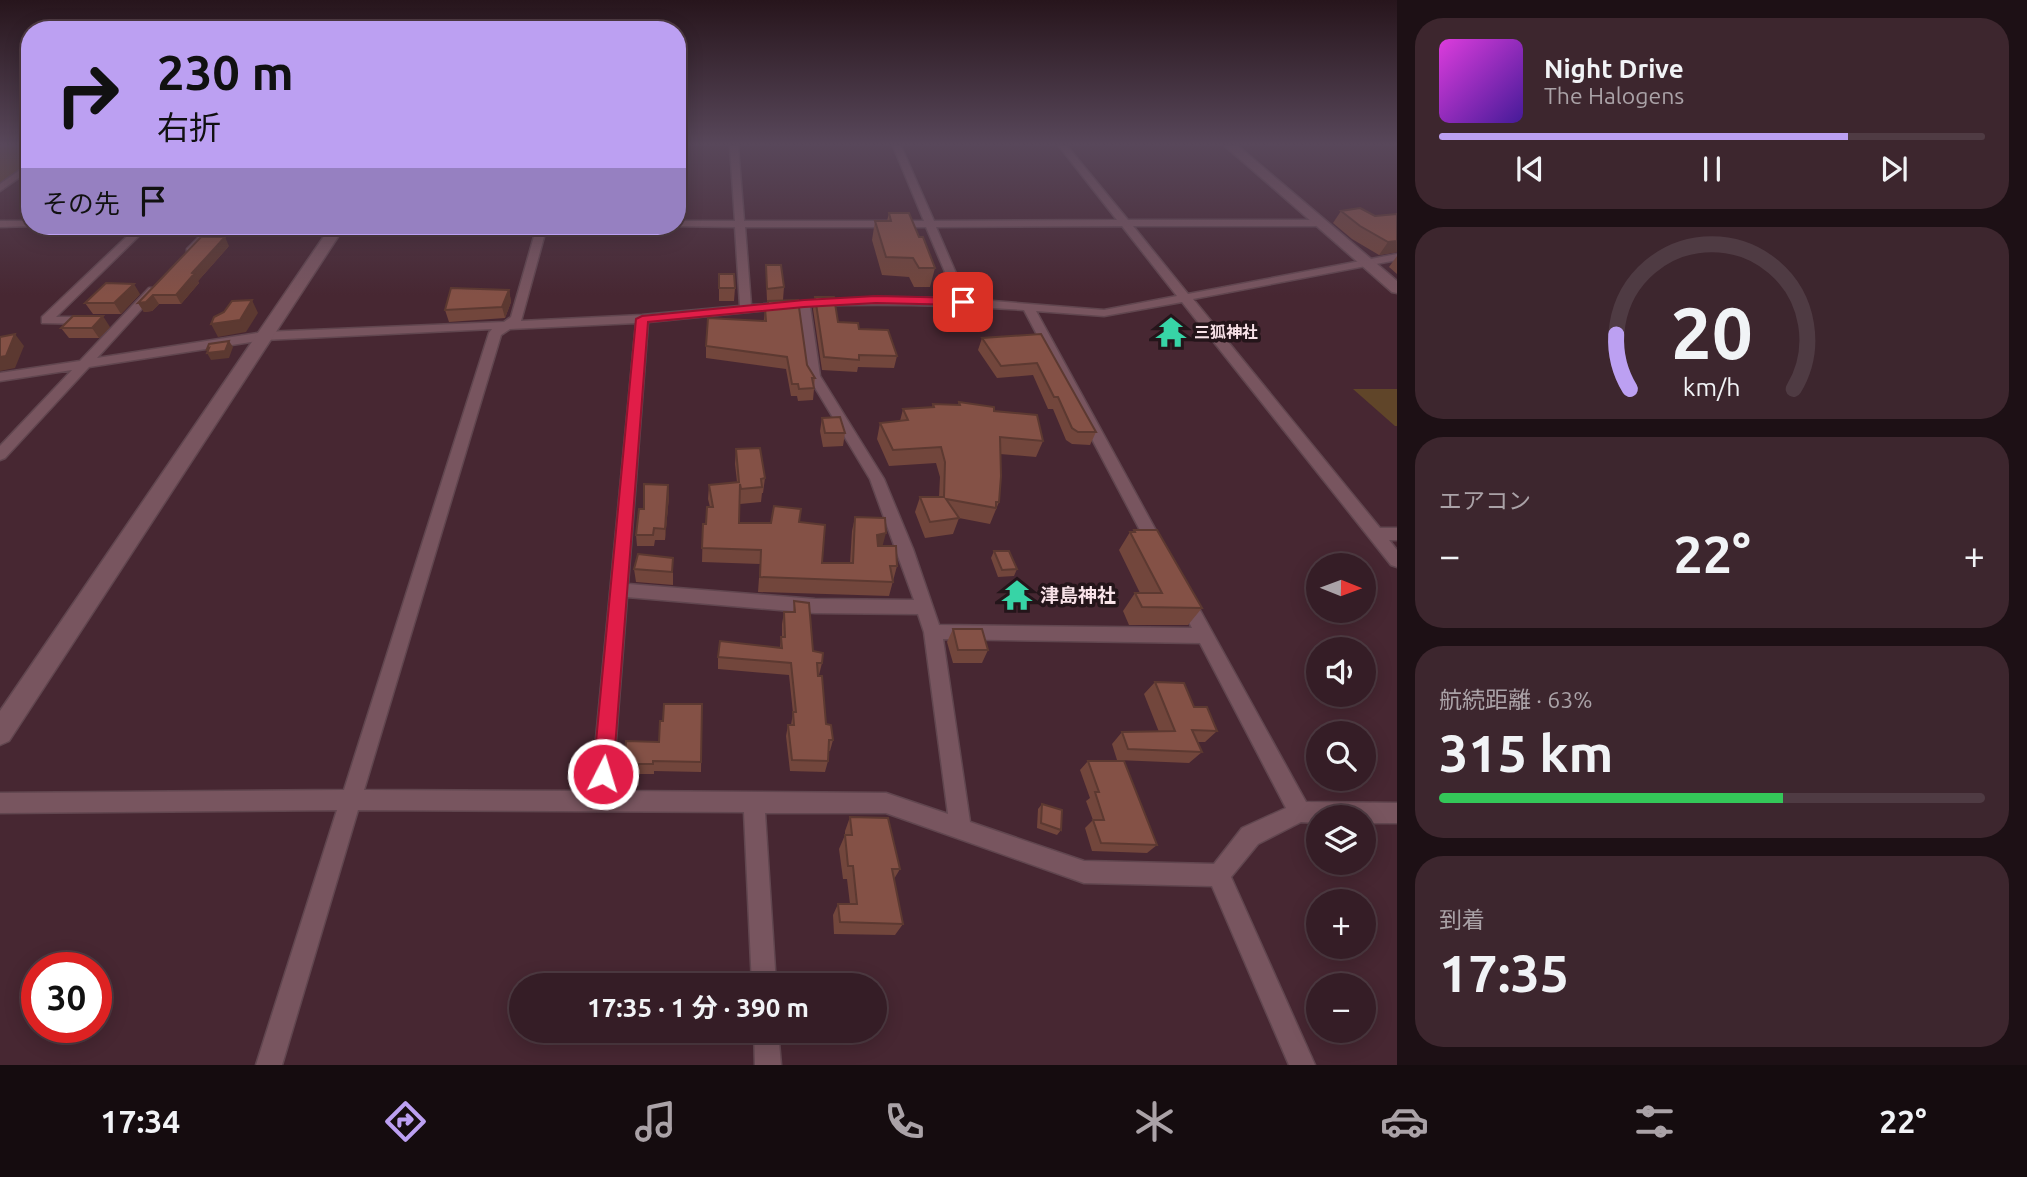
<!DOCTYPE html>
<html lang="ja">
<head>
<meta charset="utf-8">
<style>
	body { margin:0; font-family:Ubuntu,"Noto Sans JP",sans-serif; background:#3d262e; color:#f1f3f6; height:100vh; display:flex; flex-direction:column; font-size:26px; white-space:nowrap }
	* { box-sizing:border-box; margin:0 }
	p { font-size:23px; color:#aaa2a7 }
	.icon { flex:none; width:38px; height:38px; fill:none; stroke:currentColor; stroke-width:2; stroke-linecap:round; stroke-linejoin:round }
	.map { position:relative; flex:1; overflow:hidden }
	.details { display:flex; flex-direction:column; gap:18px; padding:18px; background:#1d1015; width:630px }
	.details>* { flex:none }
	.hud { position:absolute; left:21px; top:21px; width:665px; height:214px; border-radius:28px; box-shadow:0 4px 18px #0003,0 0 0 2px #4f3b43; background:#bca0f2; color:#111; overflow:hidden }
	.needle { width:46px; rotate:91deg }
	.controls { position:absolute; left:1306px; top:553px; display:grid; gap:14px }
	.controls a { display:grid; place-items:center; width:70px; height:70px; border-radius:50%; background:#351d26; box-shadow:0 4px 18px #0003,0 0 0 2px #4f3b43; font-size:35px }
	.speed { position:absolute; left:21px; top:952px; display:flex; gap:14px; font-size:35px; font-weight:700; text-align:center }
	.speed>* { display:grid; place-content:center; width:91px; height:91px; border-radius:50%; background:#351d26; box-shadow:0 4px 18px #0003,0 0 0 2px #4f3b43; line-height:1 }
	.speed .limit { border:10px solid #d22; background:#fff; color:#111 }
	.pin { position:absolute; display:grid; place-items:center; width:60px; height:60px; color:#fff; margin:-30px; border-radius:14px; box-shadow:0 4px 10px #0006 }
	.me { position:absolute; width:77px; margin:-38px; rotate:5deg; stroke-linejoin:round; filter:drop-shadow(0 0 5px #0008) }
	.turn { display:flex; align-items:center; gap:24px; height:147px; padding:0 21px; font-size:32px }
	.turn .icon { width:91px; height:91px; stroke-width:2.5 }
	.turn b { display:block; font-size:49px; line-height:60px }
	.then { display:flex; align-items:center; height:66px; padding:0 21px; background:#0003; gap:14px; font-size:26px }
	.big { font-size:52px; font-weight:700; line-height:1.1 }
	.details .card { flex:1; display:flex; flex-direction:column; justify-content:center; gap:10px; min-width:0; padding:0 24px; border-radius:28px; background:#3d262e }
	.details .dial { align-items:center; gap:0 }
	.dial svg { height:182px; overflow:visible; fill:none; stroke:#4f3b43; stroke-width:7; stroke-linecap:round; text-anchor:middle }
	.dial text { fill:#f1f3f6; stroke:none }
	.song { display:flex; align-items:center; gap:21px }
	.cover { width:84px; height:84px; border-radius:10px; background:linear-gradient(135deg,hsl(300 70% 55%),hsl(260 70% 35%)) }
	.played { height:7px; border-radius:4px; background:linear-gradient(90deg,#bca0f2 75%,#4f3b43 75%) }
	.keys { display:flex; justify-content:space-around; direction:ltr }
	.heat { display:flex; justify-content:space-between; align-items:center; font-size:38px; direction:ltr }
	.charge { height:10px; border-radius:5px; background:linear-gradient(90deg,#34c759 63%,#4f3b43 0) }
	.trip { position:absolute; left:509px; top:973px; width:378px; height:70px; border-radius:35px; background:#351d26; box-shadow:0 4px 18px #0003,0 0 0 2px #4f3b43; font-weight:700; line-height:70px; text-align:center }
	.dock { display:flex; height:112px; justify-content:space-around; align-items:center; background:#150c0f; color:#aaa2a7 }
	.dock .icon { width:49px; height:49px }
	.dock .selected { color:#bca0f2 }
	.dock b { font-size:32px; color:#f1f3f6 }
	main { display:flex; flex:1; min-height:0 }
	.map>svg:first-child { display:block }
	.green { fill:#604529 }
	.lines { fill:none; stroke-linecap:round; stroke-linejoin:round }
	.street-casing { stroke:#61464f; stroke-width:3 }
	.secondary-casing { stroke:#61464f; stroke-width:3 }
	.street { fill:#78555f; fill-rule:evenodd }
	.secondary { fill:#78555f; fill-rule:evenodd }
	.wall { fill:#72463c }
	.shaded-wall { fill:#5c3931 }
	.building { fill:#845146; stroke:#5c3931; stroke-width:2 }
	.route { fill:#e11d48; stroke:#92132f; stroke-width:2 }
	.labels { text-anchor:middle; stroke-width:7; stroke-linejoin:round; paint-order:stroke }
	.far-poi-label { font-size:16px; font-weight:bold; fill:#f8e2e8; stroke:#24151a; text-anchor:start }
	.poi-label { font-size:19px; font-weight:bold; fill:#f8e2e8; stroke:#24151a; text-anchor:start }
</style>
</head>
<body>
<main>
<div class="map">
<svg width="1397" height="1065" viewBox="0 0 1397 1065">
	<rect width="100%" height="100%" fill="#472732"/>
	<path class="green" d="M0 146H30V163L0 185Z
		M1353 389H1397V426H1395Z"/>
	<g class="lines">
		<defs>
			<path id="street" d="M730 146H738L744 221H924L893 146H901L934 221 1117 220 1059 146H1067L1128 220H1319L1324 223 1319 226H1133L1188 294 1397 254V260L1193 299 1380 528H1397V540H1389L1397 550V567L1391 565 1182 302 1104 316 1036 311 1166 549 1164 553H1152L1024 310C952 305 882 303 810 306L820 376 884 479 913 549 939 625 1192 628 1177 599 1179 594 1185 592 1191 594 1306 802 1397 803V823H1363V817H1318V823L1301 822 1258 844 1231 877 1315 1065H1289L1212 886 1084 883 886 813H765L776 985H752L744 812 358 810 282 1065H256L337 810 0 813V793L344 790 489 333 492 329 264 340 89 367 5 458 0 460V446L72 370 0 381V373L80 361 149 288H157V292L97 358 264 332 504 322 511 317 537 226H547L521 321 642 315 740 306 735 227 673 226H677V221H735ZM1122 226 1177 296 1104 310 967 299 936 227ZM745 227H926L956 298 876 297 751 305ZM799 307 808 376 870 479 914 600 815 599 628 584 648 322ZM636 323 591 791 364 790 501 335 510 329ZM627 597 815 613 918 614 924 632 948 814 886 793 612 791ZM943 639 1200 643 1286 808 1242 828 1214 864 1084 861 970 822Z
				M30 163V170L0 191V184Z
				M0 221H30V226H34L0 227Z
				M138 226H149L56 317H90L94 318V324L42 323V317Z
				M210 226H220L195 253H187V249Z
				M754 1031H778L781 1065H755Z"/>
			<path id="secondary" d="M1225 146H1238L1397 281V293L1392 292Z
				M331 226H345L9 741 0 745V711Z"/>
		</defs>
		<use href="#street" class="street-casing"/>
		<use href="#secondary" class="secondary-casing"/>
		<use href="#street" class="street"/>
		<use href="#secondary" class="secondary"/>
	</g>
	<path class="wall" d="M1341 211 1375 216 1397 214V252L1379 255 1352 239 1333 223Z
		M889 213 919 237 935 268 930 287H914L909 277 882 275 872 240 875 221H887Z
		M229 246 198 281 199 283 181 304H159L152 311 144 312 138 303Z
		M1397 256V274L1389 267Z
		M766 265 784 287 783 300 767 301 766 278Z
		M719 274 735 288 734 301H719Z
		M509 290 511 302 505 318 449 322 445 310Z
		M140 294 121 314H93L85 303Z
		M815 297 838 322 859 329 897 356 894 368 858 367 857 372 822 370 813 309Z
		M768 301 815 378 813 400 798 401 797 396H791L786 369 706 358V346L764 321 765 308H767Z
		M110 327 99 338H69L61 328Z
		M1041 334 1096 432 1090 445 1072 444 1066 440 1053 409H1048L1033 375 997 378 978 350 982 338Z
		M959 402 994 411 1043 441 1036 457 1000 454 999 502 990 524 959 518 953 534 925 538 915 512 920 497H939L940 477 936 463 889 466 877 439 880 423 900 421 903 409 932 407 933 404 958 405Z
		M822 418 845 433 843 446 823 447 820 431Z
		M736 449 765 478 763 493H762L761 502 740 504 739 523 799 522 822 563H850L852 531 855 517 883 546 897 566 889 596 758 592 760 564 702 562 703 524H706L710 507 708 499 709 485 737 482 735 464Z
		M668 485 669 496 665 540H655L654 546H637L636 535Z
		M1134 530 1202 608 1188 625H1129L1123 611 1135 593H1140L1119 550 1130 532H1133Z
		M994 551 1017 569 1014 576 998 577 991 558Z
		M673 558V585L636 582 634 569Z
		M794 601 813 651 822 663 819 675H818L826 724 833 740 830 751H828V761L825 772 790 771 786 736 788 725H791L793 713 789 675 718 669V657L780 648 781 637H782V624L784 612H793Z
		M953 629 988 650 982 663H953L947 642Z
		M1155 682 1217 731 1205 742H1197L1202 752 1189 763 1117 760 1112 744 1122 732H1159L1144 694Z
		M702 704 701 772 654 771V774H626L624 764 659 742 663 721Z
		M1088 761 1157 845 1147 853 1092 851 1085 828 1093 820 1086 801 1090 798 1080 770Z
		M1042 804 1061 830 1057 835 1037 828 1038 809Z
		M850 817 900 869 894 879 903 924 895 935 834 934 833 915 838 904H850L847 879H843L839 849 845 835V831Z"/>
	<path class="shaded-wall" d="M225 237 229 246 198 281 199 283 181 304 176 295 192 273Z
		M1397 241V252L1379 255 1388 242Z
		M134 284 140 294 121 314 114 303Z
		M509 290 511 302 505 318 502 307Z
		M153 295 159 304 152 311 144 312 138 303Z
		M252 300 258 313 246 332 218 337 211 324Z
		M103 316 110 327 99 338 92 328Z
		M15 334 24 346 15 368 0 371V357Z
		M229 341 233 347 229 358 211 360 207 353H209L207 349Z
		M668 485 669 496 665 540V529Z
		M886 533 882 548 873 550 877 535Z"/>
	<path class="building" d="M1360 208 1375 216 1397 214V241L1388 242 1360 226 1341 211Z
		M889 213H909L919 237H923L935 268H919L913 258 886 257 875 221H891Z
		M201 237H225L192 273 194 274 176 295H153L146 302 138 303Z
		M766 265H781L784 287 767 289Z
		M719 274H734L735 288H719Z
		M106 283 134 284 114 303H85Z
		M451 288 509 290 502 307 445 310Z
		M815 297H834L838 322 858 323 859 329 888 330 897 356 859 355V360L824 357Z
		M252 300 240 320 211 324 214 317 224 312 232 301Z
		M798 300 807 365 815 378H812L814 388 799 389 798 384H792L787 357 706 346 708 318 766 321 765 308H768V301Z
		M73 316H103L92 328H61Z
		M15 334 6 356 0 357V337Z
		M1041 334 1096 432H1078L1072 428 1058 397H1054L1037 363 1001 366 982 338Z
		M229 341 225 351 207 353 209 348 207 349 209 344Z
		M959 402 994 407V411L1037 415 1043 441 1000 437 1001 476 999 502H996V508L946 499 959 518 930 522 920 497H944L945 462 941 447 893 450 880 423 908 420 903 409 934 407 933 404 960 405Z
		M840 417 845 433H825L822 418Z
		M760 448 765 478 761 479 762 487 741 489 740 484 739 523H771L774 506 801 509 799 522 825 525 822 563H853L855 517 885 518 886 533 877 535 878 546H896L897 566H890L893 582 760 577 761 550 702 548 703 524H706L707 507H713L709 485 739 482 736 449Z
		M644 484 668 485 665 529 654 528 653 535H636L639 509H644Z
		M1134 530H1157L1202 608 1142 607 1135 593H1162L1130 532H1135Z
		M994 551H1009L1017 569 1002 570Z
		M638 554 673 558 672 572 634 569Z
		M794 601 809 603 813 651 823 653 822 663H817L818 676H822L826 724 831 725 833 740H829L828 761 792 760 788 725H794L793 712H796L791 663 718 657 720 641 782 648 781 637H785L784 612H795Z
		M953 629H982L988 650H958Z
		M1155 682 1184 683 1194 707H1207L1217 731 1192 730 1202 752 1128 749 1122 732 1175 731Z
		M664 704H702L701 762 653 761V764H624L626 741 659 742 660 721H663Z
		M1088 761H1124L1157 845 1101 843 1093 820H1104L1095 792H1099Z
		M1042 804 1062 810 1061 830 1041 823Z
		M850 817 888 818 900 869H892L903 924 840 922 838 904H857L853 866H848L845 835H852Z"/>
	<linearGradient id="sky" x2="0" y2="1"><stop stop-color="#27151c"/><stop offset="0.49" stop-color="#58475a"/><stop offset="1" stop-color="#58475a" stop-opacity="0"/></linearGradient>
	<rect width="1397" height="295" fill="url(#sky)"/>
	<path class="route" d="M876 296 963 298 969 302 963 305 876 303 804 307 648 322 613 774 610 781 603 784 596 781 593 774 636 319 642 316 804 300Z"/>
	<defs>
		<symbol id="temple-bare" viewBox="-9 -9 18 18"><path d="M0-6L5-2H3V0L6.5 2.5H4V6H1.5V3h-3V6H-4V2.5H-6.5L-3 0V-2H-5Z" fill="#37d4a6" stroke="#24151a" stroke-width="2.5" paint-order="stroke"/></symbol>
	</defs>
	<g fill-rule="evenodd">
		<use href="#temple-bare" x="1149" y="310" width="44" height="44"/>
		<use href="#temple-bare" x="995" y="573" width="44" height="44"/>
	</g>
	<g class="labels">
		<g class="far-poi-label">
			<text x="1194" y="338">三狐神社</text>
		</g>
		<g class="poi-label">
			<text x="1040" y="602">津島神社</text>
		</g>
	</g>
</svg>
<div class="controls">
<a><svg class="needle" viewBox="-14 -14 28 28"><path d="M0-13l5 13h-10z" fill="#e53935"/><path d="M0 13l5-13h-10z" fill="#aaa2a7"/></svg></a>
<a><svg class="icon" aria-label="sound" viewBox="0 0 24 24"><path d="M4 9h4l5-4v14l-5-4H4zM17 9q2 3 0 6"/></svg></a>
<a><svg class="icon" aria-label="search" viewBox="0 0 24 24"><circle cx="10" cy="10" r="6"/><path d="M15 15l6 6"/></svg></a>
<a><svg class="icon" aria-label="layers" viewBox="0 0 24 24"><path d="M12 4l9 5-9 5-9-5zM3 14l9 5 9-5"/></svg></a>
<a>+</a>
<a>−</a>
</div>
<div class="speed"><div class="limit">30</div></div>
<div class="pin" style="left:963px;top:302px;background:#d93025"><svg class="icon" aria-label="arrive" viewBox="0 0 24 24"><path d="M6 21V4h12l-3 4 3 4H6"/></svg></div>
<svg class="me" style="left:603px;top:774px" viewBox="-20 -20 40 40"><circle r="17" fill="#e11d48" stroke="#fff" stroke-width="3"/><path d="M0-11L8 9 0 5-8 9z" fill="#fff"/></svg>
<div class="trip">17:35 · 1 分 · 390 m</div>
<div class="hud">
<div class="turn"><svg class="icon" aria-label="right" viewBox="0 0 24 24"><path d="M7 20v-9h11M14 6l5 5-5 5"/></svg><div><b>230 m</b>右折</div></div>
<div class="then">その先<svg class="icon" aria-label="arrive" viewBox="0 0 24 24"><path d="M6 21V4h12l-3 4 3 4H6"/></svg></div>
</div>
</div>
<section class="details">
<div class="card">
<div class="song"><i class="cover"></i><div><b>Night Drive</b><p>The Halogens</p></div></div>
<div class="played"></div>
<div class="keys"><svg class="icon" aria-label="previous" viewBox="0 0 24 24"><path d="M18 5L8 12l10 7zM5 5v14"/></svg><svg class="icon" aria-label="pause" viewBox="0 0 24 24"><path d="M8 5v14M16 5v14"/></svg><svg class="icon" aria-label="next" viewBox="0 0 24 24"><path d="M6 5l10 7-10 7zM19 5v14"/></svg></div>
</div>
<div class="card dial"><svg viewBox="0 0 100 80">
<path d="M14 69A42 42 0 1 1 86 69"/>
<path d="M14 69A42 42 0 0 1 8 45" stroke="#bca0f2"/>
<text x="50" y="56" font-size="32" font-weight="700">20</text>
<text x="50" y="72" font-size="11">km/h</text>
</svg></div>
<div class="card"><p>エアコン</p>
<div class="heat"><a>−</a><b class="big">22°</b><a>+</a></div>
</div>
<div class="card"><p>航続距離 · 63%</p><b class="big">315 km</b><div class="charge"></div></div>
<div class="card"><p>到着</p><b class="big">17:35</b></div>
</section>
</main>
<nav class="dock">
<b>17:34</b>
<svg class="icon selected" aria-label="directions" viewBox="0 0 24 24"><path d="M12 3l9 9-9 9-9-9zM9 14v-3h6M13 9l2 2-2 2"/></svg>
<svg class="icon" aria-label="music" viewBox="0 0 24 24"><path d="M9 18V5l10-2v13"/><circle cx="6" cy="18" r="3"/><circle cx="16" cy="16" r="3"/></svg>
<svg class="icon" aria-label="phone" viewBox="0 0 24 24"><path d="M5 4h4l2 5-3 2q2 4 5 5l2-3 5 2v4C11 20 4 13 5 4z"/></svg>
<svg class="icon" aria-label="climate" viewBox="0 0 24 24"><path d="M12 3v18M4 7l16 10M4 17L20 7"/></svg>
<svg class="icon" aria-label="car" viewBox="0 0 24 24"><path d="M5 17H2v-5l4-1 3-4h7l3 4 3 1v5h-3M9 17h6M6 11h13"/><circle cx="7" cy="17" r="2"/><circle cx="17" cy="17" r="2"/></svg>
<svg class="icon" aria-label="filters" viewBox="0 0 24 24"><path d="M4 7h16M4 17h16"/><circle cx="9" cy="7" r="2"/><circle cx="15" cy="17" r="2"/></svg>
<b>22°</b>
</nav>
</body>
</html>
